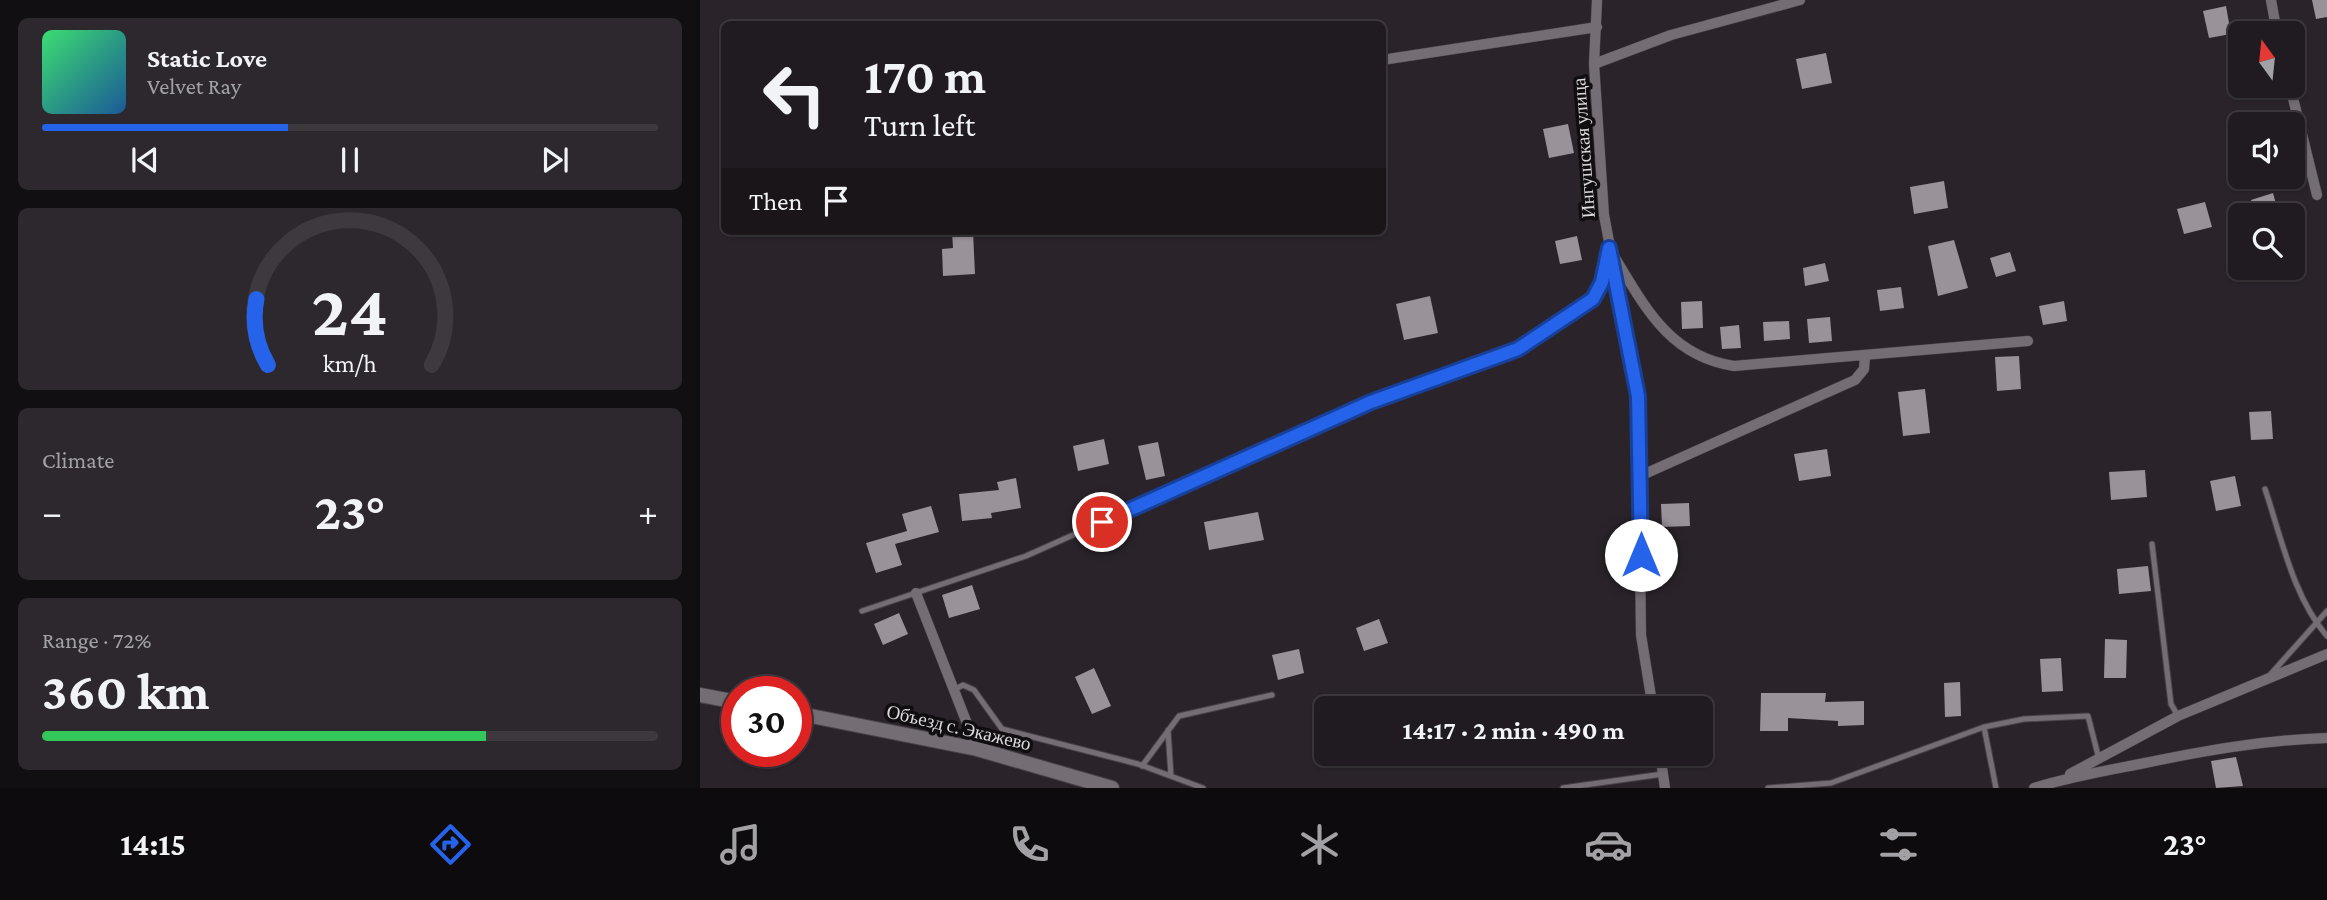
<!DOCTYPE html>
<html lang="en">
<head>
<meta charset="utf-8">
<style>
	body { margin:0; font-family:"Crimson Pro",serif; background:#2d282d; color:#f1f3f6; height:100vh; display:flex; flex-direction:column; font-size:26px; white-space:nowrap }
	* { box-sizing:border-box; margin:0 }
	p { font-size:23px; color:#a2a1a5 }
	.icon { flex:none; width:38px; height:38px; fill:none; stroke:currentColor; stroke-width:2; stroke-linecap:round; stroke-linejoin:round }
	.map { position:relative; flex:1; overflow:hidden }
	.drawer { display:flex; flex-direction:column; gap:18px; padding:18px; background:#120f12; width:700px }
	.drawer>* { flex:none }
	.hud { position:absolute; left:21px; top:21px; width:665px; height:214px; border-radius:10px; box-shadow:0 2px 5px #0004,0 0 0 2px #3d393e; background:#201b20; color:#f1f3f6; overflow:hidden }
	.needle { width:46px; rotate:345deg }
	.tools { position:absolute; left:1528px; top:21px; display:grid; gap:14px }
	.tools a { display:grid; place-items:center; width:77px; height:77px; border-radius:10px; background:#201b20; box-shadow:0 2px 5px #0004,0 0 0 2px #3d393e; font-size:35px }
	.speed { position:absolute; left:21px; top:676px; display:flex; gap:14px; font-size:35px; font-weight:700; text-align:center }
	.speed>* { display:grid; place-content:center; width:91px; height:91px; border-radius:50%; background:#201b20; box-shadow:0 2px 5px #0004,0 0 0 2px #3d393e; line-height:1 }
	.speed .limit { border:10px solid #d22; background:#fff; color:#111 }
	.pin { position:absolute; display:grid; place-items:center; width:60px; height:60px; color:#fff; margin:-30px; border:4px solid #fff; border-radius:50%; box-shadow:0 2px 7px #0007 }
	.me { position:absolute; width:77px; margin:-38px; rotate:0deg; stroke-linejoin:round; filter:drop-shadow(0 0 5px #0008) }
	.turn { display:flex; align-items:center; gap:24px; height:147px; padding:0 28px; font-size:32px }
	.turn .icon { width:91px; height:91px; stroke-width:2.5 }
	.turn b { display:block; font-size:49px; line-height:60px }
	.then { display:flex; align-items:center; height:66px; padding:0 28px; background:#0003; gap:14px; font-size:26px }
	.big { font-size:52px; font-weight:700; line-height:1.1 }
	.drawer .widget { flex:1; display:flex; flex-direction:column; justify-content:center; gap:10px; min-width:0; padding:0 24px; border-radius:10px; background:#2d282d }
	.drawer .dial { align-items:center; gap:0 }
	.dial svg { height:182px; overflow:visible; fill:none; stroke:#3d393e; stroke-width:7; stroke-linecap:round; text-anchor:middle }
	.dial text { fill:#f1f3f6; stroke:none }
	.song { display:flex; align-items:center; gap:21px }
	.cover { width:84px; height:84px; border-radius:10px; background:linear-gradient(135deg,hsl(140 70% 55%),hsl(210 70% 35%)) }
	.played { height:7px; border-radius:4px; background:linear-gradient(90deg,#2563eb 40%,#3d393e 40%) }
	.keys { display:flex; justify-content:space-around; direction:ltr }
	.heat { display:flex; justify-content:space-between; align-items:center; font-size:38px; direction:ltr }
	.charge { height:10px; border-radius:5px; background:linear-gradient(90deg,#34c759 72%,#3d393e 0) }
	.trip { position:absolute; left:614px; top:696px; width:399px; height:70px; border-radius:10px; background:#201b20; box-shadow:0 2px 5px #0004,0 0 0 2px #3d393e; font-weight:700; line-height:70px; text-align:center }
	.tab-bar { display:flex; height:112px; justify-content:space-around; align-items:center; background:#0d0b0d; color:#a2a1a5 }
	.tab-bar .icon { width:49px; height:49px }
	.tab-bar .selected { color:#2563eb }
	.tab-bar b { font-size:32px; color:#f1f3f6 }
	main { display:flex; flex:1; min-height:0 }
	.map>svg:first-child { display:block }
	.building { fill:#999299 }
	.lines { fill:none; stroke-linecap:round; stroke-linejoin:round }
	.service-casing { stroke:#474247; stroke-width:7 }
	.minor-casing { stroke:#474247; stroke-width:11 }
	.secondary-casing { stroke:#474247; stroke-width:16 }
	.service { stroke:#746d74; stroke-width:5 }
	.minor { stroke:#746d74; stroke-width:10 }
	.secondary { stroke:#746d74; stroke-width:14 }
	.route-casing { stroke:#184099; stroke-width:18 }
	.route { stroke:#2563eb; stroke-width:12 }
	.labels { text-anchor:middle; stroke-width:7; stroke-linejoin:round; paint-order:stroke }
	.street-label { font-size:19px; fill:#ddd9dd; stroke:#110e11 }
</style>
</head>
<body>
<main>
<section class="drawer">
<div class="widget">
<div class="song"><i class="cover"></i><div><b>Static Love</b><p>Velvet Ray</p></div></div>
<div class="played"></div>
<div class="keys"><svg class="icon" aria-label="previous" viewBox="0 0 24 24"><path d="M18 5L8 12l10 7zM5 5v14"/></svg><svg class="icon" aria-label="pause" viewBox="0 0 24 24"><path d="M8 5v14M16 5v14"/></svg><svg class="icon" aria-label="next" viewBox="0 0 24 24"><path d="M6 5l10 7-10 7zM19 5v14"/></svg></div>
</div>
<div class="widget dial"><svg viewBox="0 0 100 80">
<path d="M14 69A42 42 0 1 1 86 69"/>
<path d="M14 69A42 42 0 0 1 9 40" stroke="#2563eb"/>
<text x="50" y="56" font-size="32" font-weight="700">24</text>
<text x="50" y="72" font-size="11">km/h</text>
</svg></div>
<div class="widget"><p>Climate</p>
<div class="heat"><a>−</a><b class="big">23°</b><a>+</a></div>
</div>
<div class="widget"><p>Range · 72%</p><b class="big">360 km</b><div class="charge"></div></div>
</section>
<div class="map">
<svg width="1627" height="788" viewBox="0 0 1627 788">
	<rect width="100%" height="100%" fill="#2a242a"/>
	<path class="building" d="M1612 0H1627V17L1616 19Z
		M1526 6 1531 34 1509 38 1503 11Z
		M1126 53 1132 83 1102 89 1096 59Z
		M868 124 874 153 849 158 843 129Z
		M1244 181 1248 208 1214 214 1210 187Z
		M1573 193 1579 215H1555L1551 200Z
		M1505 202 1512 227 1484 234 1477 209Z
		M252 231H273L275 274 243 276 242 249 253 248Z
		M877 236 882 260 860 264 855 241Z
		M1254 240 1268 288 1238 296 1228 246Z
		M1310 252 1316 271 1296 277 1290 258Z
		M1125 263 1129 281 1105 286 1103 268Z
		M1201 287 1204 308 1180 311 1177 290Z
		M730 296 738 333 704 340 696 304Z
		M1002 301 1003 328 982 329 981 302Z
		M1364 301 1367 321 1343 325 1339 306Z
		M1130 317 1132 341 1109 343 1107 319Z
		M1089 321 1090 339 1064 341 1063 322Z
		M1039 325 1041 348 1022 349 1020 327Z
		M1319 356 1321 389 1297 391 1295 357Z
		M1225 389 1230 433 1203 436 1198 392Z
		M1571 411 1573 439 1551 440 1549 412Z
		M404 439 409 464 378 471 373 446Z
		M458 442 465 476 446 480 438 446Z
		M1127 449 1131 476 1099 481 1094 454Z
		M1445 470 1447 497 1411 500 1409 472Z
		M1535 476 1541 506 1516 511 1510 481Z
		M316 478 321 508 291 513 292 518 262 521 259 494 299 490 297 482Z
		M989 503 990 526 962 527 961 504Z
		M231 506 239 532 195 544 202 565 176 573 166 543 207 531 202 514Z
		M558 512 564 540 509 550 504 522Z
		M1448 566 1451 591 1419 594 1417 569Z
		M272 585 280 609 249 618 242 595Z
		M199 613 208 634 183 645 174 624Z
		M679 619 688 643 664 651 656 628Z
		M1405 639 1427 640 1426 678H1404Z
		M599 649 604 673 578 680 572 655Z
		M1361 658 1363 691 1342 692 1340 659Z
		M394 668 411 706 392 714 375 677Z
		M1260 682 1261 716 1245 717 1244 683Z
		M1061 693H1126L1125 702 1164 701V725L1138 726V721L1088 718V731H1060Z
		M718 754H755V756L722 767Z
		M1536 757 1543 786 1516 788 1511 761Z"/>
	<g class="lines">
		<defs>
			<path id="service" d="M1565 489C1581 536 1593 597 1627 636
				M1452 544 1471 704 1478 716
				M162 611 326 556 671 402 818 349 893 299 902 282 908 251
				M1570 675 1627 611
				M254 690 263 685 274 690 302 729 438 764 503 788
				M1284 727 1296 788
				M468 730 471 776
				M442 766 479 716 572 695
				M863 788 963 774
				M1068 788 1131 783 1284 727 1324 719 1388 716 1399 759"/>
			<path id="minor" d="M897 0 894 64 904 215 938 396 941 635 953 709
				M1571 0 1577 33
				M682 60 897 27
				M894 64 971 35 1100 0
				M1590 86 1617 195
				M912 253C944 305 968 356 1034 366L1328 341
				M940 476 1155 380 1164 369 1165 356
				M216 593 277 749
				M960 754 965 788
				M1370 774 1478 716 1627 654
				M1334 788C1369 777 1404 771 1440 764 1502 751 1564 740 1627 738"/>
			<path id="secondary" d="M0 695 37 702
				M96 713 277 749 412 788"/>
		</defs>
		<use href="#service" class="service-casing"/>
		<use href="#minor" class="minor-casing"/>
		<use href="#secondary" class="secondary-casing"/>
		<use href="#service" class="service"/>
		<use href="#minor" class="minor"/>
		<use href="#secondary" class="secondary"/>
	</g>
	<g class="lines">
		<defs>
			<path id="route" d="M402 522 671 402 818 349 893 299 902 282 909 248 938 396 941 555"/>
		</defs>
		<use href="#route" class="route-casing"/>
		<use href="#route" class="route"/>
	</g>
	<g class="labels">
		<g class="street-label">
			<text transform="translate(883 148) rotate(-94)" y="7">Ингушская улица</text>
			<text transform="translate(259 727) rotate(13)" y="7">Объезд с. Экажево</text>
		</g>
	</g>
</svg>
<div class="tools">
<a><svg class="needle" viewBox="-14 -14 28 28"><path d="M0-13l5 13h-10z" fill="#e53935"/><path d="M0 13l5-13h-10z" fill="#a2a1a5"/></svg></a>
<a><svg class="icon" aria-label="sound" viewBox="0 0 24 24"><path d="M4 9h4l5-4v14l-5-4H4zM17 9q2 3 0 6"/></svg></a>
<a><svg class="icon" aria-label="search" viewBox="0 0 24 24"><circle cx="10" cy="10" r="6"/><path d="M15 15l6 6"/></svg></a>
</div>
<div class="speed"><div class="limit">30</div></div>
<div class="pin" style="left:402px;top:522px;background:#d93025"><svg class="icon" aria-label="arrive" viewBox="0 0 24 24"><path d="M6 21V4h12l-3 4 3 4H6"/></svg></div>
<svg class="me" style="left:941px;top:555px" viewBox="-20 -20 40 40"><circle r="19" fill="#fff"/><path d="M0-13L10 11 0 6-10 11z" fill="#2563eb"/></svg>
<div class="trip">14:17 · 2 min · 490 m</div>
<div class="hud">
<div class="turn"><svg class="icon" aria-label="left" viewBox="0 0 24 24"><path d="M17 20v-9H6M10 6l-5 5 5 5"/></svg><div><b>170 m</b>Turn left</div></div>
<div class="then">Then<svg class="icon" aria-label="arrive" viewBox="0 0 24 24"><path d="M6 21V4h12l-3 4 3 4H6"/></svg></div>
</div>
</div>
</main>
<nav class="tab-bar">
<b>14:15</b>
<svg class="icon selected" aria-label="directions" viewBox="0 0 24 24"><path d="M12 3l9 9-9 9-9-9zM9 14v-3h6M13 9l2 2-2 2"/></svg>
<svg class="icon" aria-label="music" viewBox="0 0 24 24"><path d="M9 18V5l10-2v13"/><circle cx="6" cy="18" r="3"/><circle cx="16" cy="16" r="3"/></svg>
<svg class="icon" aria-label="phone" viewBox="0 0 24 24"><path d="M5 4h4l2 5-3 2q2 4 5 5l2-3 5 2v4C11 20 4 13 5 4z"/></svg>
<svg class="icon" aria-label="climate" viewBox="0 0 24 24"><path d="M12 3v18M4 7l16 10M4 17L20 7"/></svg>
<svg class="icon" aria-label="car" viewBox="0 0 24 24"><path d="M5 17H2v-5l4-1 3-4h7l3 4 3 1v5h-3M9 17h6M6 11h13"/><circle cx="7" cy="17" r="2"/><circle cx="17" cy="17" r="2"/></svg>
<svg class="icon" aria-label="filters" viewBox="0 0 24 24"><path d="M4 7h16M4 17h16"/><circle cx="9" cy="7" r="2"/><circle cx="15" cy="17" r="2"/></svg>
<b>23°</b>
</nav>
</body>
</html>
